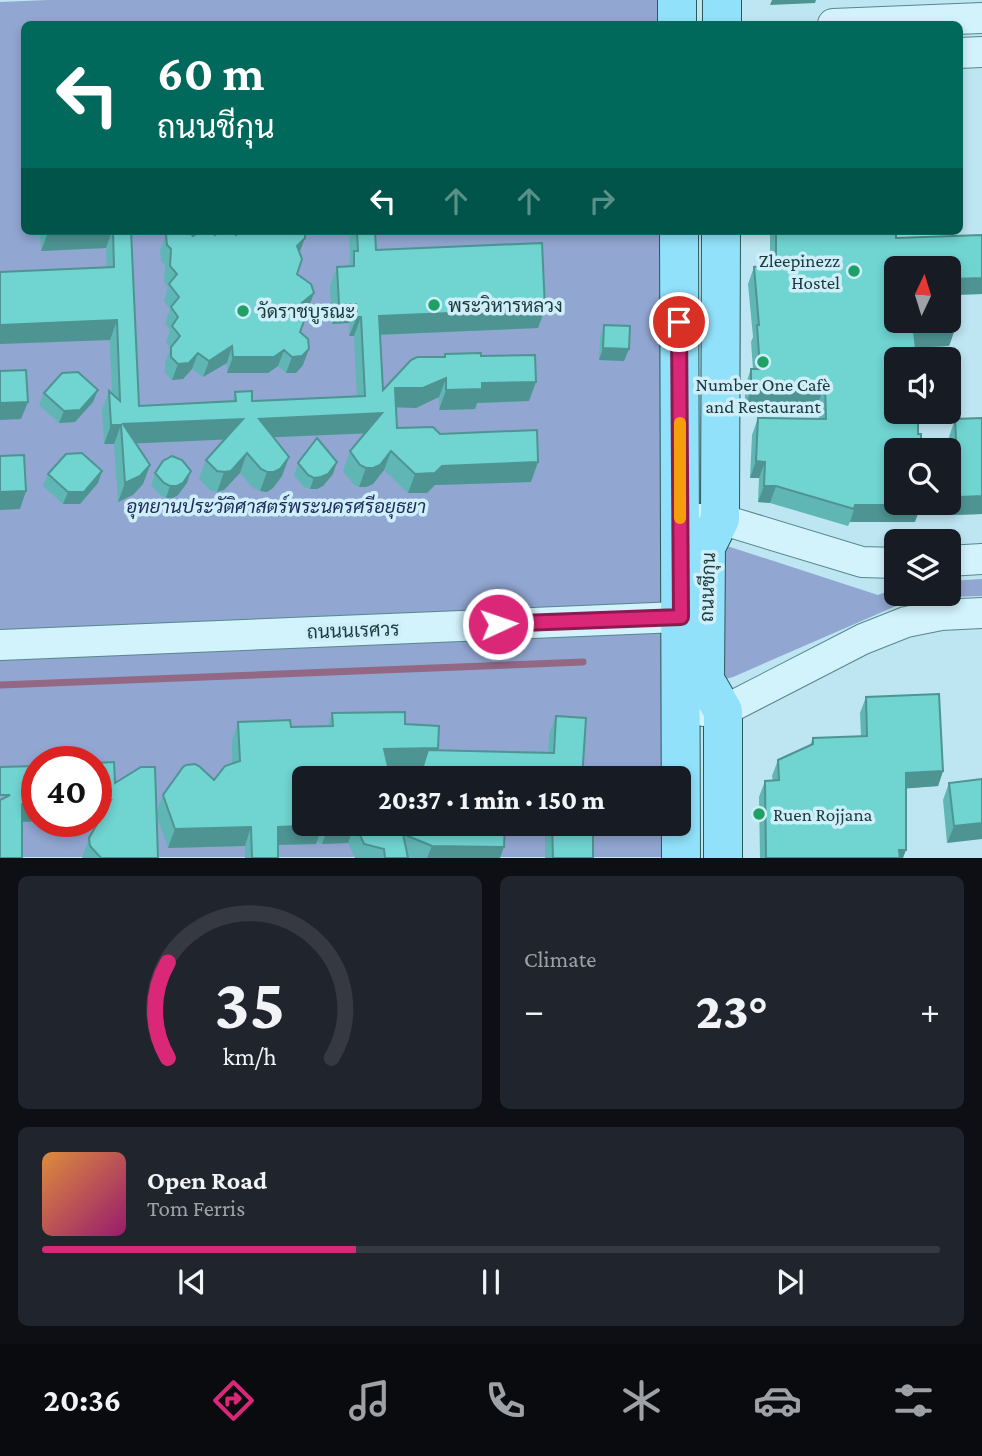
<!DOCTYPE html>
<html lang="en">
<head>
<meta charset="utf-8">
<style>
	body { margin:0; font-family:"Crimson Pro",Sarabun,serif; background:#20242c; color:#f1f3f6; height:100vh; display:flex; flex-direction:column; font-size:26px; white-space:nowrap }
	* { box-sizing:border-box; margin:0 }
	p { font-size:23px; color:#9ea1a6 }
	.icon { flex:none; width:38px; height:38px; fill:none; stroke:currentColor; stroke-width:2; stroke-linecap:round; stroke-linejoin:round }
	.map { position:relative; height:858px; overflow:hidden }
	.panel { display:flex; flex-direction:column; gap:18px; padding:18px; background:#0d0f14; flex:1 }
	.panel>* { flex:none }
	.banner { position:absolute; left:21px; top:21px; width:942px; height:214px; border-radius:10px; box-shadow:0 4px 10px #0003; background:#00695c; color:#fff; overflow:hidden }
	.needle { width:46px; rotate:4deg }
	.buttons { position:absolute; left:884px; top:256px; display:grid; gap:14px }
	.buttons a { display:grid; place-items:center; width:77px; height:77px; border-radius:10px; background:#171b24; box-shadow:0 4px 10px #0003; font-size:35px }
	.speed { position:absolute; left:21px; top:746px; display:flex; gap:14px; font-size:35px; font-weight:700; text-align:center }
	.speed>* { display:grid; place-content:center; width:91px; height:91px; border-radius:50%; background:#171b24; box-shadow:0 4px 10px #0003; line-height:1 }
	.speed .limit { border:10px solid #d22; background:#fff; color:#111 }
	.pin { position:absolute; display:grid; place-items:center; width:60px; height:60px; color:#fff; margin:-30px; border:4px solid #fff; border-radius:50%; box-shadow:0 2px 7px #0007 }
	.me { position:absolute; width:77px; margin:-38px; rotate:87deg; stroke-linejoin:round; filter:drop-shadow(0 0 5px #0008) }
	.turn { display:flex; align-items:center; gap:24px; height:147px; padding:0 21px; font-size:32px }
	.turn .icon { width:91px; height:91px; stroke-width:2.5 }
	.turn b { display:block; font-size:49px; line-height:60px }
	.lanes { display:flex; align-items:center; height:66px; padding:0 21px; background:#0003; justify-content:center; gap:35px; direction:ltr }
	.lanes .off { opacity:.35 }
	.big { font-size:52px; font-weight:800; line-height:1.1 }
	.panel .widget { flex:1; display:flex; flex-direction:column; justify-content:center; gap:10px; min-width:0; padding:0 24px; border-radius:10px; background:#20242c }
	.panel .dial { align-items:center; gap:0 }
	.dial svg { height:182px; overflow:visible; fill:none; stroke:#363941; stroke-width:7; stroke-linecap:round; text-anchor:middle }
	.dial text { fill:#f1f3f6; stroke:none }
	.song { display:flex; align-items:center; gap:21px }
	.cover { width:84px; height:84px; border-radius:10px; background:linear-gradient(135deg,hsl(30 70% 55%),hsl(320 70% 35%)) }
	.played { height:7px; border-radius:4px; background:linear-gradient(90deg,#db2777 35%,#363941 35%) }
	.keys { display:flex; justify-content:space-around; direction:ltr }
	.heat { display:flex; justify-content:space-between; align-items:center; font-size:38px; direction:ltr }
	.panel .tiles { flex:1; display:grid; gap:18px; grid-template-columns:1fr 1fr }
	.widget:last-child { grid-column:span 2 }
	.trip { position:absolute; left:292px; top:766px; width:399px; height:70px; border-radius:10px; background:#171b24; box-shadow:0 4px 10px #0003; font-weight:800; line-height:70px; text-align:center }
	.menu { display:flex; height:112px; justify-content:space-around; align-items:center; background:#090b0e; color:#9ea1a6 }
	.menu .icon { width:49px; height:49px }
	.menu .current { color:#db2777 }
	.menu b { font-size:32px; color:#f1f3f6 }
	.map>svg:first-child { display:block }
	.green { fill:#91a6d1; fill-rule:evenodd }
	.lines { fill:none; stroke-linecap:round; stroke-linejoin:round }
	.stream { stroke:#926885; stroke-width:7 }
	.minor-casing { stroke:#55888c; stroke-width:32 }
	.major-casing { stroke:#2a5959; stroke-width:40 }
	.minor { stroke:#d2f2fc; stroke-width:30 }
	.major { stroke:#91e1fa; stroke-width:38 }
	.wall { fill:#60b6b4 }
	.shaded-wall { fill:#4e9492 }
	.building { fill:#70d4d1; stroke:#4e9492; stroke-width:2; fill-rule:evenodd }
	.route-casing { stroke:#8e194d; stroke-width:18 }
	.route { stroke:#db2777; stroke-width:12 }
	.slow { stroke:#f59e0b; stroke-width:12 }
	.poi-dot { fill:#1fa166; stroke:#ceeef9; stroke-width:2.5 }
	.labels { text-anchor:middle; stroke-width:7; stroke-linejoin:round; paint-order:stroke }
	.poi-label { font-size:19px; fill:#1b393a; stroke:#ceeef9; text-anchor:start }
	.park-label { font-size:19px; font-style:italic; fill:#1f2b59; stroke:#ceeef9 }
	.street-label { font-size:19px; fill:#1b393a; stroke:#ceeef9 }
</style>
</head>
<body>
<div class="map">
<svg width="982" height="858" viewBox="0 0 982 858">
	<rect width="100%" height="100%" fill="#bee5f2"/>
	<path class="green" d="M48 0H662V24H24V231H663L666 779H304V824H666V857H0V2ZM37 761H96V821H37Z
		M727 546 878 595 896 588V593H948L949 581 982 579V596C953 597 924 597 896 606L733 677 725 679 719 675 718 555Z"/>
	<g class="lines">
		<path class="stream" d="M0 685 583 662"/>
		<defs>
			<path id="minor" d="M833 24 982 18
				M959 53 982 52
				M700 519H720L862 562 896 563
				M948 561 982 559
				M0 645 703 616
				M703 711H723L863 639 906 622 941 615 982 613"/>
			<path id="major" d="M677 0V24
				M722 24V0
				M679 231 681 858
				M721 231 720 519 706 547 705 680 723 711V858"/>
		</defs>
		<use href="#minor" class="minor-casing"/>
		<use href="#major" class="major-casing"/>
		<use href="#minor" class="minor"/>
		<use href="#major" class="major"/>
	</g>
	<path class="wall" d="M40 231H131L139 406 232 402 235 392 252 401 357 396 354 336H349V323L332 324 330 286 337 267 348 266 350 260 349 231H375L376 250 545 309 538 328 380 335 383 390 444 357 445 354 481 356 529 401 477 403 475 409 439 410V397L416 408 396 407 397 428 440 434 538 462 531 482 435 485 427 493H408L384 470 373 484 366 487H359L353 484 343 471 350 451 366 433 274 437 289 457 282 476 273 488 267 492 260 491 253 488 240 473 224 490 217 492 210 490 199 479 206 460 225 439 136 443 150 465 143 484 133 495 118 502 114 444H104L102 410 109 391 112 393 106 248 41 251Z
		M770 231H896V238L982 235V294L953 295 955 329 949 346 916 348 915 522H850L848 526 770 503 758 502 759 478H750L752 435 758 418 819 419V401L745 407V386L751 369H753L751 342 753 337 748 284 754 267 770 265Z
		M166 235 193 236 236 235 299 253 297 274 308 309 301 315 300 332 303 365 296 373H286L278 366 268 373H227V363L203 377 192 369 183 379 172 380 165 373V363L170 348 166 342 170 330 165 323 170 309 164 301 168 287 164 282 165 265 161 261 160 251Z
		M604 325 629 349 624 361 599 360 600 337Z
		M44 393 93 402 75 422 59 423 39 405Z
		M955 419 982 514 952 515 949 437Z
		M298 463 333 474 323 486 317 489H310L304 487 294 475Z
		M102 471 98 483 80 504H63L43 486 48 474Z
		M155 473 187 483 178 495 173 498H166L160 495 151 485Z
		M866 697 943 771 938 786 906 788 903 858H760L759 797 765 781H773L772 776 778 760 810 745 813 738 861 736 860 713Z
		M332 713 405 724 438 748 437 750 548 752 549 734 556 716 582 779H418L422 767H388L304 824H401L402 829 403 824H505L500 858H355L348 843 322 844 317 841 316 844 278 845V858H245V846L168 848 156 815 158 858H82L89 838 100 818 96 819V763L115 783 156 813 163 795 214 780 232 764V740L238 722 291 727 328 726Z
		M982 779 947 843 943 800 949 783Z
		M545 824H593V858H545Z"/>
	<path class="shaded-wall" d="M772 0H816L815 3 770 5Z
		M66 231H112L106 248 41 251 48 232Z
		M305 238 299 254 297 246Z
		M982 278V294L948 295 953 279Z
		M314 293 308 309 292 322 298 306Z
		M356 304 349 323 332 324 339 305Z
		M545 309 538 328 372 335 379 316Z
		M357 317H361L354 336H349Z
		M117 320 110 340 0 344V325Z
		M955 329 949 346 908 348 914 331Z
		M232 346 227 363 203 377 209 361Z
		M603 348 629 349 624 361 599 360Z
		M309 349 303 365 296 373H286L292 357Z
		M284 350 278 366 268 373H227L233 357Z
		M198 353 192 369 183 379 172 380 178 364Z
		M446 378 439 397 416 408 388 407 395 388Z
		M536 382 529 401 477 403 475 409 439 410 446 390 482 383Z
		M825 384 819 401 745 407 751 390Z
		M98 390 93 402 75 422 59 423 64 411Z
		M28 402 21 419 0 420V403Z
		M382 413 375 433 252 438 259 419Z
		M243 419 236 439 123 444V424Z
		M111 425H121L114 444H104Z
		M391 451 384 470 373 484 366 487H359L366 468Z
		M247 453 240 473 224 490 217 492 224 472Z
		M289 457 282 476 273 488 267 492 260 491 267 472Z
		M756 461 765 462 759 478H750Z
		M337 462 333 474 323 486 317 489H310L314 478Z
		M538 462 531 482 435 485 427 493H408L415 474 442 466Z
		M150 465 143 484 133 495 118 502 125 483Z
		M102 471 98 483 80 504H63L68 492Z
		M191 471 187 483 178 495 173 498H166L170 486Z
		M764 486H776L770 503 758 502Z
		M26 491 20 509 0 510V492Z
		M982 496V514L952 515 959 497Z
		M855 505H921L915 522H850L854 509Z
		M438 748 431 767 428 750 422 767 378 768 384 749Z
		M943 771 938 786 900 789 906 773Z
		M96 800H111L104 818 96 819Z
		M37 803V821H51L16 822 22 804Z
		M982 823V839L947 843 954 826Z
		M355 824 348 843 322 844 329 825Z
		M323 825 316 844 271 845 278 827Z
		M251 827 245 846 168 848 175 829Z
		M432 846 504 847 500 858H427Z
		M899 850H906L903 858H896Z"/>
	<path class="building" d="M113 231H131L139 406 236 401 235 392 252 391V401L365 396 361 317H357L356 304 339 305 337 267 354 266V251H358L357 231H375L376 250 542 243 545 309 379 316 383 390 411 360 417 357H445V354L481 353V356L535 355 536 382 482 383V389L446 390V378L423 388H395L397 428 433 427 440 434 537 430 538 462 442 466 435 473 415 474 391 451 380 465 373 468H366L360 465 350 451 382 413 259 419 289 457 280 469 274 472H267L261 469 247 453 231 471 224 472 217 471 206 460 243 419 123 424 150 465 140 476 125 483 121 425H111L109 391 120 401 117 320 0 325V272L114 267Z
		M169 231H188L193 236 201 231H209L215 235 221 231H230L236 235 242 231H255L258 233 260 231H305V238L297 246 302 259 297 274 311 284 314 293 298 306 304 321 300 332 308 339 309 349 302 356 292 357 284 350 274 357H233L232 346 209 361 198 353 189 363 178 364 171 357V347L180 336 172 326 178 317 171 307 179 297 169 284 177 274 170 266 171 249 167 245 166 235Z
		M776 231H896V238L982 235V278L953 279 955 329 914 331 917 359H896V411H918V434H921V450H896V502H921V505H855L854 509 776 486H764L765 462 756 461 758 418 826 419 825 384 751 390V369H760L757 325H759L754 267 776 265ZM896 268H948V320H896Z
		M604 325 630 326 629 349 603 348Z
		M26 370 28 402 0 403V371Z
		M78 372 98 390 80 410 64 411 44 393 62 373Z
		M982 418V496L959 497 955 419Z
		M317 438 337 462 328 474 321 477 314 478 308 475 298 463Z
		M82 453 102 471 84 492H68L48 474 66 454Z
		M24 455 26 491 0 492V456Z
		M172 456 182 460 191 471 183 483 177 486H170L164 483 155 473 163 461Z
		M939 694 943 771 906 773V850H899L900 858H766L765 781 779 780 778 760 813 744V738L867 736 866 697Z
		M405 712V724L439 726 438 748 384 749 391 779H304V824H322L323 825 278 827V858H252L251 827 175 829 163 795 183 767 186 765 195 764 199 766 214 780 225 766 240 761 238 722 290 720 291 727 333 726 332 713Z
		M556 716 586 718 582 779H419L428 750 554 753Z
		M114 762 115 783 141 767H155L158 858H101L90 846 89 838 111 800H96V763Z
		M37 766V803L22 804V858H0V800L10 795H0V767Z
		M982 779V823L954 826 949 783Z
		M327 824H401L402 830 404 824H505L504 847 432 846 403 834 408 858H385L384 849 364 844 355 824 329 825Z
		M552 824H593V858H553Z"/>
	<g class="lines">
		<defs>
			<path id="route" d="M498 624 681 617 679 322"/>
		</defs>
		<use href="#route" class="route-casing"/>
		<use href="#route" class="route"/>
		<path class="slow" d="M680 423V518"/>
	</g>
	<g class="poi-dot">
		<circle cx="854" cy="271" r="7"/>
		<circle cx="434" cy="305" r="7"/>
		<circle cx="243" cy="311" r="7"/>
		<circle cx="763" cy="362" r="7"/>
		<circle cx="759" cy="814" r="7"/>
	</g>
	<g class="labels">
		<g class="poi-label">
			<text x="840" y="267" text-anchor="end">Zleepinezz<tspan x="840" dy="22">Hostel</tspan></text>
			<text x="448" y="312">พระวิหารหลวง</text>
			<text x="257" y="318">วัดราชบูรณะ</text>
			<text x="763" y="391" text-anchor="middle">Number One Cafè<tspan x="763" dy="22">and Restaurant</tspan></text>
			<text x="773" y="821">Ruen Rojjana</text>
		</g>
		<g class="park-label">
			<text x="276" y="513">อุทยานประวัติศาสตร์พระนครศรีอยุธยา</text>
		</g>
		<g class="street-label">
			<text transform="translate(707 587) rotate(-88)" y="7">ถนนชีกุน</text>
			<text transform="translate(353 630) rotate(-2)" y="7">ถนนนเรศวร</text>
		</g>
	</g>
</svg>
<div class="buttons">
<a><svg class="needle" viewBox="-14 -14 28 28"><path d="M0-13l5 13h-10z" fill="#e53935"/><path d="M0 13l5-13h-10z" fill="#9ea1a6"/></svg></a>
<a><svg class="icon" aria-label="sound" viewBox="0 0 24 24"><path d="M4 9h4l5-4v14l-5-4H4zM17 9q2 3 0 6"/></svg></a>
<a><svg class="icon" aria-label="search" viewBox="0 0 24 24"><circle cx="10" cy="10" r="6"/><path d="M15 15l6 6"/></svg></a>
<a><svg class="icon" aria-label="layers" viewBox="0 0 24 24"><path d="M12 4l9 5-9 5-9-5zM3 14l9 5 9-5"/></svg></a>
</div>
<div class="speed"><div class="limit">40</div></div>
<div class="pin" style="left:679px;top:322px;background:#d93025"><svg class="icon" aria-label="arrive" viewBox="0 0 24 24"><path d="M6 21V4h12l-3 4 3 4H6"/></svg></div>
<svg class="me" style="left:498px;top:624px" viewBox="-20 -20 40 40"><circle r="17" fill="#db2777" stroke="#fff" stroke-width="3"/><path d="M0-11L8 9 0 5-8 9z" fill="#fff"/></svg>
<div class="trip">20:37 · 1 min · 150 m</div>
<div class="banner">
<div class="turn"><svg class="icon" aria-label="left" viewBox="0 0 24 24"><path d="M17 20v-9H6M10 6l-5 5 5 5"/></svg><div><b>60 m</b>ถนนชีกุน</div></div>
<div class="lanes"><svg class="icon" aria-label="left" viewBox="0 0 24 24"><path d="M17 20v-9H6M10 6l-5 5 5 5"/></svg><svg class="icon off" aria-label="ahead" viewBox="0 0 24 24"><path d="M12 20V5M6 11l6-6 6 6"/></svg><svg class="icon off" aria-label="ahead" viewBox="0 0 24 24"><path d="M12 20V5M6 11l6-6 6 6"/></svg><svg class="icon off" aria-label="right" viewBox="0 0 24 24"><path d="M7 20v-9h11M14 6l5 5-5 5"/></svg></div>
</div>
</div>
<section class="panel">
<div class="tiles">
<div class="widget dial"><svg viewBox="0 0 100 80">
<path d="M14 69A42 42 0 1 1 86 69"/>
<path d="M14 69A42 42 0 0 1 14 27" stroke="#db2777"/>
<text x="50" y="56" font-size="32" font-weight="700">35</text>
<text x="50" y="72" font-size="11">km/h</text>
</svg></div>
<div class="widget"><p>Climate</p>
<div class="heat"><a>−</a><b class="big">23°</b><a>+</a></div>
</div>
<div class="widget">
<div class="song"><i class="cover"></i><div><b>Open Road</b><p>Tom Ferris</p></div></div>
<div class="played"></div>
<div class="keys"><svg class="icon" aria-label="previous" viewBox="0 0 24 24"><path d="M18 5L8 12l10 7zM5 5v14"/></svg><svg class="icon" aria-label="pause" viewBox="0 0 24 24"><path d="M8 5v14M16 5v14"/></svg><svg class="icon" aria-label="next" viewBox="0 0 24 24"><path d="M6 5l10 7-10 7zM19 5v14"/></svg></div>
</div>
</div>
</section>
<nav class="menu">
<b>20:36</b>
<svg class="icon current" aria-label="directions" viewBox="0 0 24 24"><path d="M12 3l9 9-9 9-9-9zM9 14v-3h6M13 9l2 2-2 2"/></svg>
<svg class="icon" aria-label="music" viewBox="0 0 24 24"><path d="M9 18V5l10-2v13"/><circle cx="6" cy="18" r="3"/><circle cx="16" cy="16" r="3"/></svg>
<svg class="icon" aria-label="phone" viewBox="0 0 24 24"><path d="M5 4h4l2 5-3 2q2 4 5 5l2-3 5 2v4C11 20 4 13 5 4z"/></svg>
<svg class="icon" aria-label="climate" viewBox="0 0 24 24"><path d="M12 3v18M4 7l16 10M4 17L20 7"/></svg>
<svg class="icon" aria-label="car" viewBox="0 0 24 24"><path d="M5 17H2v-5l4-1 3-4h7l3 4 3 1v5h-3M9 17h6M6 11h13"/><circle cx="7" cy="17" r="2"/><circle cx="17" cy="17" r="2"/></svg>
<svg class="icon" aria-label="filters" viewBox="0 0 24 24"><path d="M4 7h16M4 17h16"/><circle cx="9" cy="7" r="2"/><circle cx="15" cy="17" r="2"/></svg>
</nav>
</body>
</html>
